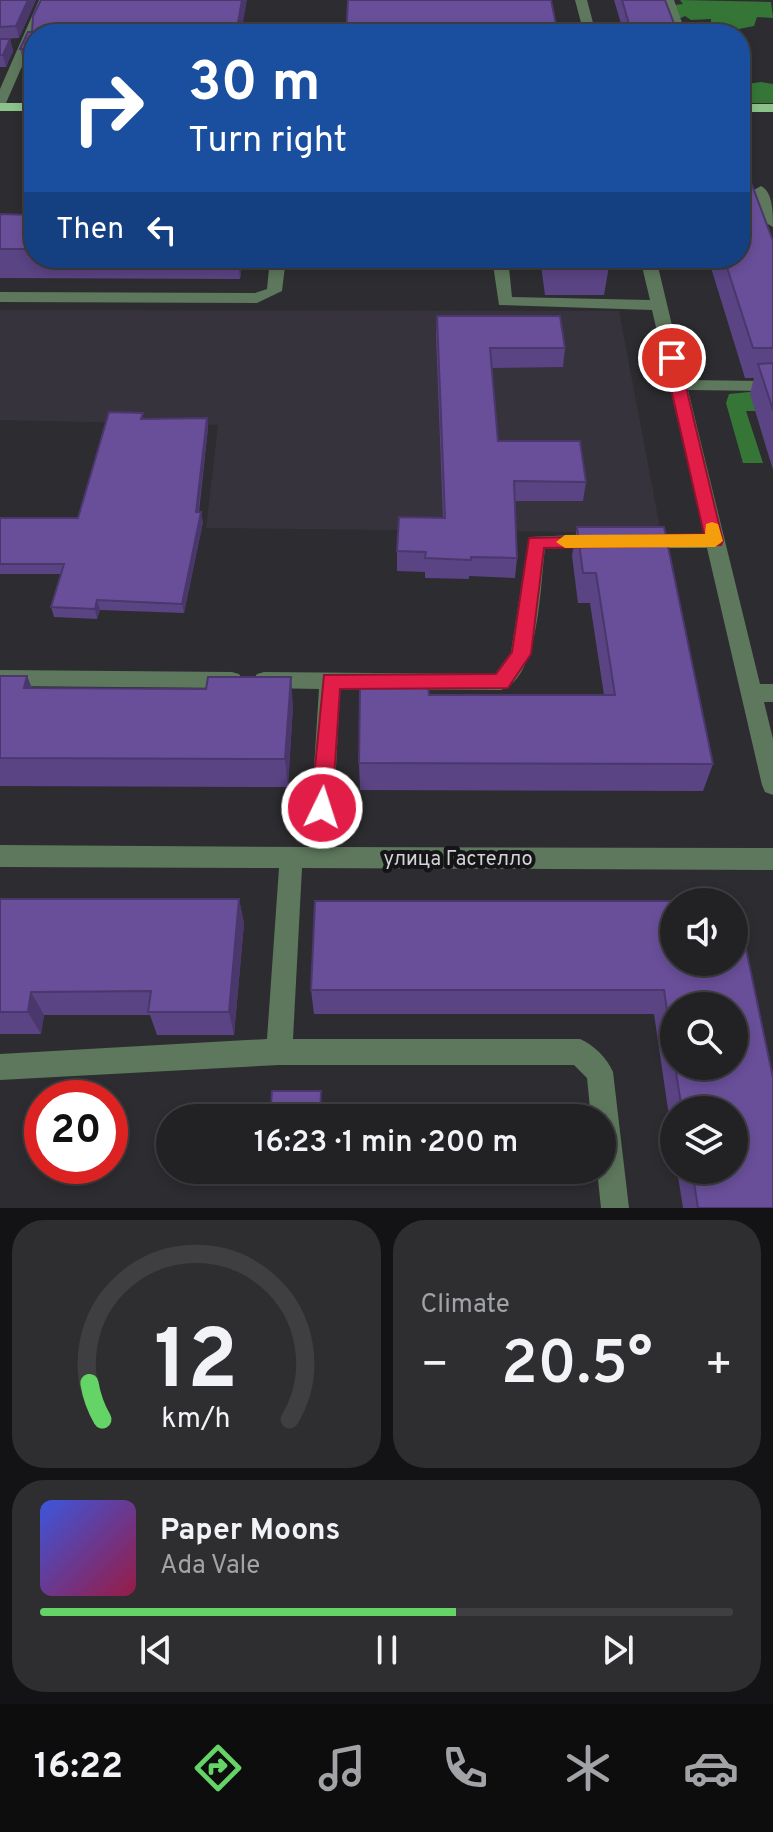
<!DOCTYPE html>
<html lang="en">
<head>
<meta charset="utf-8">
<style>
	body { margin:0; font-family:Overpass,sans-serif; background:#2e2e31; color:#f1f3f6; height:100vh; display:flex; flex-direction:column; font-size:30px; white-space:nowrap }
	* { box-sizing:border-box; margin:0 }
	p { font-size:26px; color:#a2a3a6 }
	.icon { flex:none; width:44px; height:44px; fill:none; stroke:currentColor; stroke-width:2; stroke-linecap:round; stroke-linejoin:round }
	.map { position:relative; height:1208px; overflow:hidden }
	.sheet { display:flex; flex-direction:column; gap:12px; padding:12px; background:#131214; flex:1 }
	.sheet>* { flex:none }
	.guide { position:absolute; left:24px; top:24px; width:726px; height:244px; border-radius:32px; box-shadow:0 4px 12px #0003,0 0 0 2px #3f3e41; background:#1a4fa0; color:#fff; overflow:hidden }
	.controls { position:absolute; left:660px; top:888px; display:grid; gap:16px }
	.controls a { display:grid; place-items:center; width:88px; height:88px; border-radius:50%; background:#222124; box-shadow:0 4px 12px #0003,0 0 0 2px #3f3e41; font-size:40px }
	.speed { position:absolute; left:24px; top:1080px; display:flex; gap:16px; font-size:40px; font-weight:700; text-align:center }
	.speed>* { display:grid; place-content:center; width:104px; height:104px; border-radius:50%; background:#222124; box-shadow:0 4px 12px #0003,0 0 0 2px #3f3e41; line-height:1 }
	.speed .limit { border:12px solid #d22; background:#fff; color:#111 }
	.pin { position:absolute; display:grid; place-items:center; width:68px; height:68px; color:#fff; margin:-34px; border:4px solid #fff; border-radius:50%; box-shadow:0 2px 8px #0007 }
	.me { position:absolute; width:88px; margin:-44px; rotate:4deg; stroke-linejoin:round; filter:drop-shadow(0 0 6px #0008) }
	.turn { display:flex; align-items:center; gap:28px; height:168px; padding:0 32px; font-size:36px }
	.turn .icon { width:104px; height:104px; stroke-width:2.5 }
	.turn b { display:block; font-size:56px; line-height:68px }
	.then { display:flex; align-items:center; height:76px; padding:0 32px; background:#0003; gap:16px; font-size:30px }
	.big { font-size:60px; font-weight:600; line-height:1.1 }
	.sheet .widget { flex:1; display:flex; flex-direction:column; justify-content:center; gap:12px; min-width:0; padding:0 28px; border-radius:32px; background:#2e2e31 }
	.sheet .dial { align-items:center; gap:0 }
	.dial svg { height:208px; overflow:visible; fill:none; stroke:#3f3e41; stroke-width:7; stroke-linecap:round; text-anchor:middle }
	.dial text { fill:#f1f3f6; stroke:none }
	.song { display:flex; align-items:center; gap:24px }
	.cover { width:96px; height:96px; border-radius:12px; background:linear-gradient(135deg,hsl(230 70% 55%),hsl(340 70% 35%)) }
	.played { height:8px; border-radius:4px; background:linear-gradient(90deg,#64d467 60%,#3f3e41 60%) }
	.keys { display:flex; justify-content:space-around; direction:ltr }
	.heat { display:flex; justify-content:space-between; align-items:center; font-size:44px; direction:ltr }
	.sheet .tiles { flex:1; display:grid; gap:12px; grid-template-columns:1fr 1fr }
	.widget:last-child { grid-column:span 2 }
	.trip { position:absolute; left:156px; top:1104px; width:460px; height:80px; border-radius:40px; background:#222124; box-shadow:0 4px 12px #0003,0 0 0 2px #3f3e41; font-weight:600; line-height:80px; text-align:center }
	.dock { display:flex; height:128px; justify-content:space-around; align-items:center; background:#0e0d0e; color:#a2a3a6 }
	.dock .icon { width:56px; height:56px }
	.dock .on { color:#64d467 }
	.dock b { font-size:36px; color:#f1f3f6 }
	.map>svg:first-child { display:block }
	.built { fill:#36333d }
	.forest { fill:#357637 }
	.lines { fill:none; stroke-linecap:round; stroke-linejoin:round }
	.minor { fill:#5d785c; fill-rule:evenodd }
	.major { fill:#8bc38a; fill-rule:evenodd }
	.wall { fill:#5a4484; fill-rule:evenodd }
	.shaded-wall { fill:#4a376b }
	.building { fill:#694f99; stroke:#4a376b; stroke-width:2; fill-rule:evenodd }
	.route { fill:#e11d48; stroke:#92132f; stroke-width:2 }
	.slow { fill:#f59e0b }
	.labels { text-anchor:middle; stroke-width:8; stroke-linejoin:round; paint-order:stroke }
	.street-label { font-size:20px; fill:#d4d3d6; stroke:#151517 }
</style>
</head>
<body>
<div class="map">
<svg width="773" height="1208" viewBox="0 0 773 1208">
	<rect width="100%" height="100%" fill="#2d2c30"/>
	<path class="built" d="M0 310 619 311 661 533 206 528 218 425 0 420Z"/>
	<path class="forest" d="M680 0 771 2 773 18 757 17 754 26 729 31 711 27V19L691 20 685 16 674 21 675 5 683 4Z
		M761 82 773 84V103H740V85Z
		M770 390 773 411H746L763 463H743L726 403 729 394Z"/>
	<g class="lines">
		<path class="minor" d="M39 0H51L6 103 0 107V89Z
			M575 0H587L596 34H584Z
			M662 0H674L686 34H674Z
			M761 186C773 192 773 213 773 227L766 223 754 190Z
			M270 258H286L282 291 257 303 0 302V292L255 293 267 289Z
			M492 258H508L512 297 650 300 640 258H656L685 380 773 381V391L688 390 760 684H773V702H764L773 739V795L765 792 762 785 707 548H639L629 541 639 534H704L652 310 499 305Z
			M599 534 609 541 606 546 545 549C540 584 540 678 501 690L340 689 332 847 773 848V870L302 868 293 1039H580C594 1045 607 1058 613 1072L629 1208H601L597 1170H602V1118H591L587 1078 574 1065H279L0 1080V1054L267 1039 279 868 0 867V845L309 847 319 689 264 688 257 686 253 680 257 674 264 672 495 674 511 652 529 537Z
			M0 670 232 672 239 674 243 680 239 686 232 688 0 686Z"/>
		<path class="major" d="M0 103H34V111H0Z
			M740 104H773V112H740Z"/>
	</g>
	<path class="wall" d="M0 0H36L19 38 0 39Z
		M614 0H665L678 34H624Z
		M34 34V67H25L20 49Z
		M0 39H10L13 51 6 67H0Z
		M0 214 34 215V258H243L240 279 0 278Z
		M773 241V470L750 394 754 378H745L708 258H740Z
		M540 258H608L609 266 604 295H545Z
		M437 316 565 348 563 367 492 368 498 441 586 482 583 501H515L517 558 515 578 469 576V579L425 578V572L397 571V551L443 518 436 335Z
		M207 418 208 428 199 512 203 522 184 613 100 610 97 619 54 617 51 607 61 574H0V518H78L144 419Z
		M577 527 713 764 703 791 360 790 359 763 429 695H604L590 603H578L572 556Z
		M0 676H27L32 688 293 706 288 787 0 786Z
		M0 899H239L244 924 234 1035H157L150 1015H44L41 1034H0Z
		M736 901 773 1208H683L677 1170H734V1110H674V1150L654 1014H314L311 990ZM674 1006 734 1066H674Z"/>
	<path class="shaded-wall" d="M28 0H36L19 38 16 26Z
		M242 0H247L241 34H236Z
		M10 39 13 51 6 67 3 55Z
		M238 258H243L240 279Z
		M207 418 208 428 197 522 196 512Z
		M201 512 203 522 184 613 182 604Z
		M97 600 100 610 97 619 95 609Z
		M27 676 38 705 24 688Z
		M291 677 293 706 288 787 285 759Z
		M239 899 244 924 234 1035 229 1012Z
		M31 992 44 1015 41 1034 28 1012Z"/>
	<path class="building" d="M0 0H28L16 26 0 27Z
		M41 0H242L236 34H34V49H20L28 32H32L33 16Z
		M348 0H551L558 34H346Z
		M622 0H665L678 34H632Z
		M0 39H10L3 55H0Z
		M740 153 773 241V348H753L724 258H740Z
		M0 214 34 215V249H0Z
		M547 258H608L609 266 548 265Z
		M437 316H560L565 348H490L498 441H580L586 482 514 481 517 558 471 557V560L425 558 426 552 397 551 399 517 445 518Z
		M773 363V410L758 364Z
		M109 412 143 413 141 419 207 418 196 512H201L182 604 97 600 95 609 51 607 64 564H0V518H78Z
		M577 527H664L713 764 359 763 360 684H428L429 695H615L596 573H583Z
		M0 676H27L24 688 206 689 208 677H291L285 759 0 758Z
		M0 899H239L229 1012H148L151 991 31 992 28 1012H0Z
		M315 901H736L773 1078V1208H698L692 1170H734V1110H682L675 1066H734V1006H674V1057L664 990H311ZM674 902H734V962H674Z
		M272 1091H321L320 1118H270Z"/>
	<path class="route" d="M672 354 679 358 723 541 721 545 544 548 531 654 508 688 340 689 332 808 329 815 322 817 314 815 311 808 324 675 496 674 512 652 529 538 704 534 664 358Z"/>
	<path class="slow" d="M712 522 718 524 723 541 715 547 565 548 556 542 565 535 705 534 706 524Z"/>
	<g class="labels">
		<g class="street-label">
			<text x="458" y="865">улица Гастелло</text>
		</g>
	</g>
</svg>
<div class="controls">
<a><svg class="icon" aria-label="sound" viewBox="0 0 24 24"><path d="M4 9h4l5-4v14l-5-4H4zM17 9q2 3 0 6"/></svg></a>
<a><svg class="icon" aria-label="search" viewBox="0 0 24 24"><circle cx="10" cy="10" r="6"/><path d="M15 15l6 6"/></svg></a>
<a><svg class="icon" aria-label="layers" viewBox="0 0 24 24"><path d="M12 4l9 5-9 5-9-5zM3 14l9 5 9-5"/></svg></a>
</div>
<div class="speed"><div class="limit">20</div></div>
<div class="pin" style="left:672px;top:358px;background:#d93025"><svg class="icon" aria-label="arrive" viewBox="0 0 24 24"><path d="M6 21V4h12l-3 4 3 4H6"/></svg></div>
<svg class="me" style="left:322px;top:808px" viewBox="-20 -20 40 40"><circle r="17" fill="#e11d48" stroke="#fff" stroke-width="3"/><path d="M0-11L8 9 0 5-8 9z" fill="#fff"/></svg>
<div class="trip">16:23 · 1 min · 200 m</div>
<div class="guide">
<div class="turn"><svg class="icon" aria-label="right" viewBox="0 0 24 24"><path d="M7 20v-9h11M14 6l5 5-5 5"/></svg><div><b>30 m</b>Turn right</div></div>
<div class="then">Then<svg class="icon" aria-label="left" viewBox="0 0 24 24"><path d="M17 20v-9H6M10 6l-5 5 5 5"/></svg></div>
</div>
</div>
<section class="sheet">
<div class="tiles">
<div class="widget dial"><svg viewBox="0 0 100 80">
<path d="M14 69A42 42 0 1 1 86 69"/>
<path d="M14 69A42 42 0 0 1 9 55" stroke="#64d467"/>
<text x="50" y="56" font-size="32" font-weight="700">12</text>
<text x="50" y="72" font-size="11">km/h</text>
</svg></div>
<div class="widget"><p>Climate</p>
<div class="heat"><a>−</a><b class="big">20.5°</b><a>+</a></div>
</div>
<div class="widget">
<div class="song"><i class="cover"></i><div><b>Paper Moons</b><p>Ada Vale</p></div></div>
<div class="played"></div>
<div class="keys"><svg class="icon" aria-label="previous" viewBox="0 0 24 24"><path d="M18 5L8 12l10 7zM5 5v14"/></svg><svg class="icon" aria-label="pause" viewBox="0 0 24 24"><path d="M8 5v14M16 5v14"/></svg><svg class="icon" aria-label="next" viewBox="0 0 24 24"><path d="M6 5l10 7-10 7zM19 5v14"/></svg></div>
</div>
</div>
</section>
<nav class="dock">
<b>16:22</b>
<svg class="icon on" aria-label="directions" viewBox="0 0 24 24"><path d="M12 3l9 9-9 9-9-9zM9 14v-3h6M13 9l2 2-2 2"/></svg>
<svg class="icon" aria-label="music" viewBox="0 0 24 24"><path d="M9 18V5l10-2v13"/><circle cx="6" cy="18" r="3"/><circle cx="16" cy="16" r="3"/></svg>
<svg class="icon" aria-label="phone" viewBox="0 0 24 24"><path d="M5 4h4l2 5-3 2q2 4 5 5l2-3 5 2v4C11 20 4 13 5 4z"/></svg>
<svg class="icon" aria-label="climate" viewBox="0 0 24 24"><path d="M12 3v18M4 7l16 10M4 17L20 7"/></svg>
<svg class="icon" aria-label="car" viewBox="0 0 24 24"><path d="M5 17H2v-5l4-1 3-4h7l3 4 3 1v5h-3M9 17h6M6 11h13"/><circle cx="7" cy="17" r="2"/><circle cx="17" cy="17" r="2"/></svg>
</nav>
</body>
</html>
